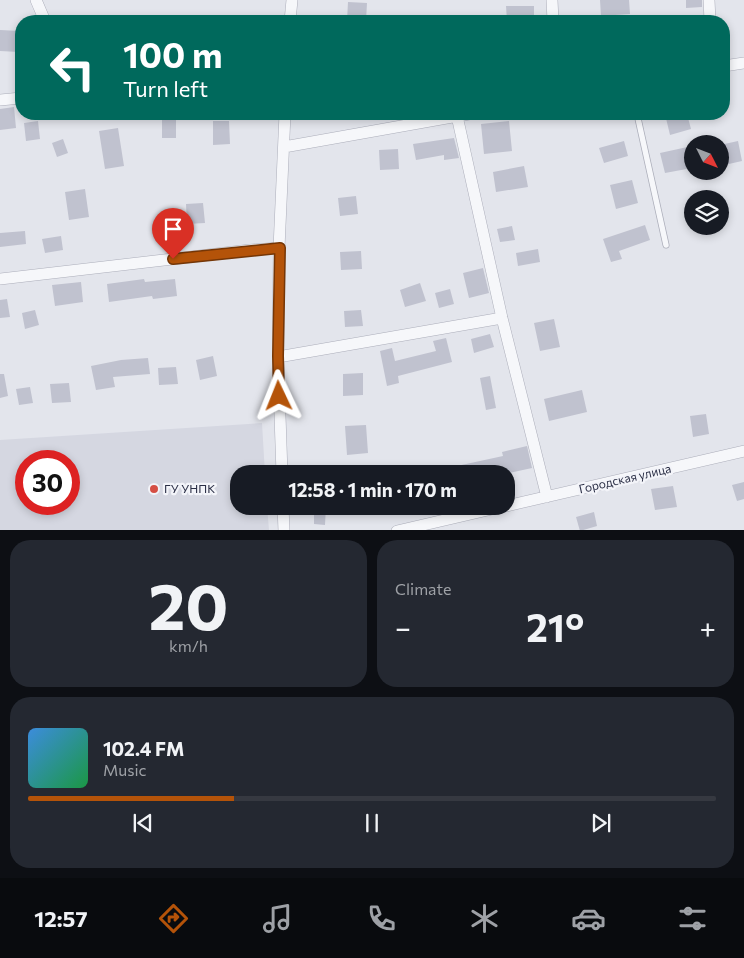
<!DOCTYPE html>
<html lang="en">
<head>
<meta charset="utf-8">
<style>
	body { margin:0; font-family:Commissioner,sans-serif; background:#242831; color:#f1f3f6; height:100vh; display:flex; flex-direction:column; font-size:19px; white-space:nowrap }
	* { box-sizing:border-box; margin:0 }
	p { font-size:16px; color:#9ea1a6 }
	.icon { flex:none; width:28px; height:28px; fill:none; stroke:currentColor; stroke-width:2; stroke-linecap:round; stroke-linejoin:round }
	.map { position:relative; height:530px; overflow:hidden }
	.panel { display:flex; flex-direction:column; gap:10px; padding:10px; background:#0d0f14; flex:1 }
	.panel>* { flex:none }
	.hud { position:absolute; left:15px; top:15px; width:715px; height:105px; border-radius:20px; box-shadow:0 2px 8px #0003; background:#00695c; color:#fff; overflow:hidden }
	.needle { width:32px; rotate:132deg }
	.controls { position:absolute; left:684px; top:135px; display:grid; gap:10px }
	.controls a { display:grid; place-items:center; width:45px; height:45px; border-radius:50%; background:#171b24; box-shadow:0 2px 8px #0003; font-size:25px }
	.speed { position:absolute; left:15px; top:450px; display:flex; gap:10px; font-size:25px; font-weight:700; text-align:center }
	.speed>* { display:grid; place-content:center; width:65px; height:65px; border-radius:50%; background:#171b24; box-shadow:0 2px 8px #0003; line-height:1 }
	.speed .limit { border:8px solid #d22; background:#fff; color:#111 }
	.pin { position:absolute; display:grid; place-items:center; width:42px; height:42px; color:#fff; margin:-51px -21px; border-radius:50% 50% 50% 0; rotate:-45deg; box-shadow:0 0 5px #0007 }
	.pin .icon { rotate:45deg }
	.me { position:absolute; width:55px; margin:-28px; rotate:358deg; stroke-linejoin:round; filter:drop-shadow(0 0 4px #0008) }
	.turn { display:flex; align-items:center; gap:18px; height:105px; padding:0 25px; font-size:22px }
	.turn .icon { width:65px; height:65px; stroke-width:2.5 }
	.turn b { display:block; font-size:35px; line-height:42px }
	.big { font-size:38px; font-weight:700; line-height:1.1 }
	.panel .card { flex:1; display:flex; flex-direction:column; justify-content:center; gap:8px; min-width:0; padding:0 18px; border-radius:20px; background:#242831 }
	.panel .dial { align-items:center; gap:0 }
	.dial b { font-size:65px; line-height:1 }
	.song { display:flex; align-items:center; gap:15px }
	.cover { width:60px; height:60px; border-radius:8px; background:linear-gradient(135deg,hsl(210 70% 55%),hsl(140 70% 35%)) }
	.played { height:5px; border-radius:2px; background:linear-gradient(90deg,#b45309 30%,#363941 30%) }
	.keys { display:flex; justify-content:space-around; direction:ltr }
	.heat { display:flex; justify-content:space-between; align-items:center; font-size:28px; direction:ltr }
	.panel .tiles { flex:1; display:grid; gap:10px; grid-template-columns:1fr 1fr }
	.card:last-child { grid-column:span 2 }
	.trip { position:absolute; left:230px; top:465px; width:285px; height:50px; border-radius:20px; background:#171b24; box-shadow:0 2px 8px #0003; font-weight:700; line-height:50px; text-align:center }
	.dock { display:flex; height:80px; justify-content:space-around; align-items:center; background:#090b0e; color:#9ea1a6 }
	.dock .icon { width:35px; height:35px }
	.dock .selected { color:#b45309 }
	.dock b { font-size:22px; color:#f1f3f6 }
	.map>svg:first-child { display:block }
	.built { fill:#d5d7e1; fill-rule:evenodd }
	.building { fill:#c0c2cf }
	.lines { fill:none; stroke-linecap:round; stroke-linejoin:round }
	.lane-casing { stroke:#acaeba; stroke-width:7 }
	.street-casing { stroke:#acaeba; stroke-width:12 }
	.lane { stroke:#f6f7fa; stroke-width:5.5 }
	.street { stroke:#f6f7fa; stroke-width:11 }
	.route-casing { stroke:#753606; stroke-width:12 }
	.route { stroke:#b45309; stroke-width:9 }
	.poi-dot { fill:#d54e44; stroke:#f3f4f9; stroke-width:2 }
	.labels { text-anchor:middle; stroke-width:4.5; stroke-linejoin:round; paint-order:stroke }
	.street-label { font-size:12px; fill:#2a2e45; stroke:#f3f4f9 }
	.poi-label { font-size:12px; fill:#2a2e45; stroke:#f3f4f9; text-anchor:start }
</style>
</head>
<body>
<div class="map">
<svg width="744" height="531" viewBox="0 0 744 531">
	<rect width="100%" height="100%" fill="#e3e5ec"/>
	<path class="built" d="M262 423 265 474H239V506H267L269 530H0V440ZM26 461H69V504H26Z"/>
	<path class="building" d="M600 0H629L630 14 601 16Z
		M686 0H702V7L686 8Z
		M348 2 367 3 366 21H347Z
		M506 6H534V21H507Z
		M0 30 20 31 19 52 0 51Z
		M14 107 16 128 0 130V109Z
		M665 114H687L691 129 670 135Z
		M176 116V138H162V117Z
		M38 121 40 139 26 141 24 123Z
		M213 121H229L230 144 213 145Z
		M509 121 512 151 484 154 481 124Z
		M118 128 124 166 105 169 99 131Z
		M454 138 459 158 444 160V155L416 160 413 144Z
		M63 139 68 153 57 157 52 143Z
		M624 141 628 156 604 163 599 148Z
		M738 141 742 161 720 166V145Z
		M692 146V168L665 173 660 153Z
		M398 149 399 169 380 170 379 150Z
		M524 166 528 187 496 192 493 172Z
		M632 180 638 203 616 209 610 185Z
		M85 189 89 217 69 220 65 192Z
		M356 196 358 214 340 216 338 198Z
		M203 203 205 223 187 224 186 204Z
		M645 225 650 240 619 251 622 259 611 262 603 239Z
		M512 226 515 240 500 242 497 229Z
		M25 231 26 244 0 247V233Z
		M61 236 63 250 45 253 42 239Z
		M538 249 540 262 518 266 516 253Z
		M361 251 362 269 341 270 340 252Z
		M483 268 489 293 469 298 463 273Z
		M144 279 145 282 175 279 177 296 153 299 152 296 109 302 107 284Z
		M81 282 83 302 55 306 52 285Z
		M420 283 426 301 405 307 400 290Z
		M450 289 454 304 439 308 435 293Z
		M7 299 10 317 0 318V300Z
		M35 310 39 325 25 329 22 313Z
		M361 310 363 326 345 327 344 311Z
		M554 319 560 347 540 351 534 323Z
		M490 334 494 347 474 353 471 339Z
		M446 338 452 362 398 376 399 383 387 386 380 351 392 348 395 361 436 351 433 341Z
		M213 356 217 376 200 380 196 360Z
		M148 358 150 374 113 377 115 387 96 390 91 366 121 360Z
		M176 367 178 384 159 385 158 368Z
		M363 373V395L343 396V374Z
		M0 374H4L8 396 0 398Z
		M490 376 496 408 486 410 480 378Z
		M69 383 71 402 52 403 50 384Z
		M30 387 33 403 19 405 16 389Z
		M582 390 587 412 549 421 544 399Z
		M706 414 709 434 693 437 690 416Z
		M366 425 368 453 347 455 345 426Z
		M527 446 532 468 505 474H444L443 469 503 456 502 452Z
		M744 482V499L737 501 732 485Z
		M673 486 677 507 655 510 651 489Z
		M314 506H326L325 525 314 524Z
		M594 512 597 526 580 531 576 517Z"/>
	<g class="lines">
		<defs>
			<path id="lane" d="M637 114 666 245"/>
			<path id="street" d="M36 0 45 21
				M552 0 553 21
				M709 0 710 21
				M290 21 292 0
				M724 66 744 63
				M0 100 21 98
				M457 116 502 318 547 497
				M284 147 469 114
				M0 279 250 250 279 248
				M278 357 502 318
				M282 474 278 357 279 248 285 114
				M283 506 284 531
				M506 506 744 451
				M397 531 505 506"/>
		</defs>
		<use href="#lane" class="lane-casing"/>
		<use href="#street" class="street-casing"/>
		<use href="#lane" class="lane"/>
		<use href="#street" class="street"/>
	</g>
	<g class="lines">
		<defs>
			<path id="route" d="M173 259 280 248 278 356 279 396"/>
		</defs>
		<use href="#route" class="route-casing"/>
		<use href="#route" class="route"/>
	</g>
	<circle class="poi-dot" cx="154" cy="489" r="5"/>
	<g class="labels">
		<g class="street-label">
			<text transform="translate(625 479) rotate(-13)" y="4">Городская улица</text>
		</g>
		<g class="poi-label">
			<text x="164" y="493">ГУ УНПК</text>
		</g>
	</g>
</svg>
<div class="controls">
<a><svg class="needle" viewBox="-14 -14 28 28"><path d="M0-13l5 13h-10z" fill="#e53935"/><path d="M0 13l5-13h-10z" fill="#9ea1a6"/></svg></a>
<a><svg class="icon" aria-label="layers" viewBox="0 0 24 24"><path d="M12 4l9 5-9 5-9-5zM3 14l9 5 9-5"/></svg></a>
</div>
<div class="speed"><div class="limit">30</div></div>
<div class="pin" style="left:173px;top:259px;background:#d93025"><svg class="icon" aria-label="arrive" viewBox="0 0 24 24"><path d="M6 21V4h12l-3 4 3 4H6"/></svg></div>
<svg class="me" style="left:279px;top:396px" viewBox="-20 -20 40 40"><path d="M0-17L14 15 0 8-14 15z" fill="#b45309" stroke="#fff" stroke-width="4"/></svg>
<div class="trip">12:58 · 1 min · 170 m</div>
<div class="hud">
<div class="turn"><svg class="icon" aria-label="left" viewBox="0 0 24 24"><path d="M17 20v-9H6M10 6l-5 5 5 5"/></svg><div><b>100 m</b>Turn left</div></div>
</div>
</div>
<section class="panel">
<div class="tiles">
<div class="card dial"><b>20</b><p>km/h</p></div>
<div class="card"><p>Climate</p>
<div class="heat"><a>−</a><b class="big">21°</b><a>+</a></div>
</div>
<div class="card">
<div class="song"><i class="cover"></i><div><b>102.4 FM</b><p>Music</p></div></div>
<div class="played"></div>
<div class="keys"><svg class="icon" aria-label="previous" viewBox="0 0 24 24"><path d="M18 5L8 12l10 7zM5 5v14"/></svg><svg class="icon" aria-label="pause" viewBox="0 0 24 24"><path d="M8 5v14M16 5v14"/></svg><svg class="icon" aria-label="next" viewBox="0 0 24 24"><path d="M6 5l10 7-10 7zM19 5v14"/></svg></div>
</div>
</div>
</section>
<nav class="dock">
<b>12:57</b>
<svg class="icon selected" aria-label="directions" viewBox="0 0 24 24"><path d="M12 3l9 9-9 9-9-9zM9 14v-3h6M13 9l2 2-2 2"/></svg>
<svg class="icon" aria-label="music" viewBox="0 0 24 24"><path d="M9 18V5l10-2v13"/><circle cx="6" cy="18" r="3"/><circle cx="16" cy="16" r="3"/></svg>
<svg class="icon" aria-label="phone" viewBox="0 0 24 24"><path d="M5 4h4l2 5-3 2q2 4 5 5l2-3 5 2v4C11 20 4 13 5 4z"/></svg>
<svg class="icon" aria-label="climate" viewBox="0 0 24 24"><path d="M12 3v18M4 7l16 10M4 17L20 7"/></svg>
<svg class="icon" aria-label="car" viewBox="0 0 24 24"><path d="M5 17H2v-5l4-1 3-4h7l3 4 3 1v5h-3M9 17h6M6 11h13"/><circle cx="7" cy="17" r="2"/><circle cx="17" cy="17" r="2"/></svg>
<svg class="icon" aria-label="filters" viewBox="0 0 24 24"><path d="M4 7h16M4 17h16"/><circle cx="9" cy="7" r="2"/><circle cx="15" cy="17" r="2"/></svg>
</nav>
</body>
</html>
